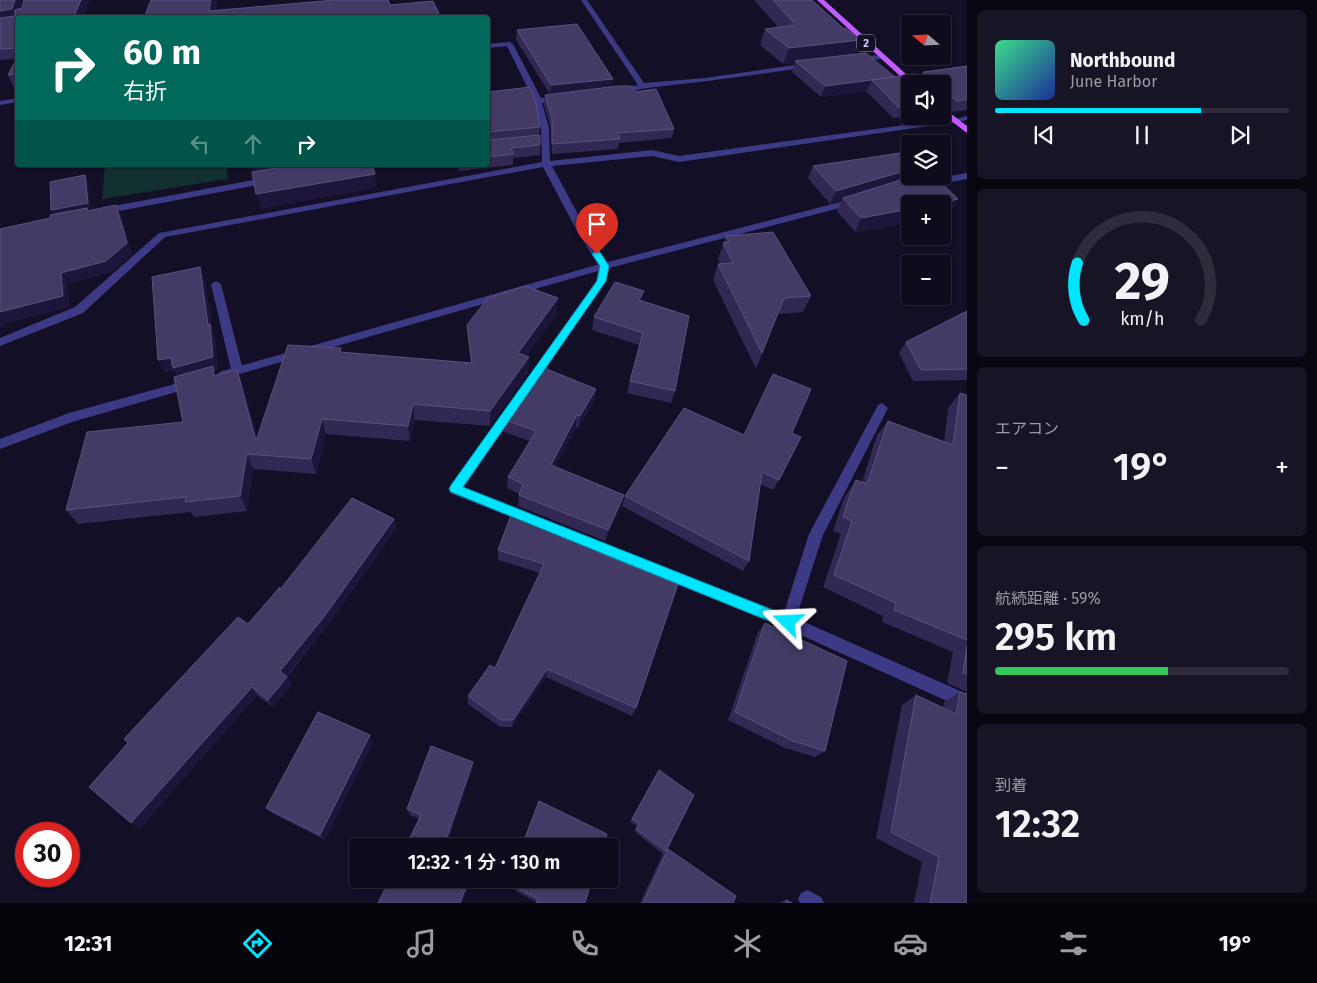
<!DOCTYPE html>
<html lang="ja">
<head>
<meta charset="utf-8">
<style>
	body { margin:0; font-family:"Fira Sans","Noto Sans JP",sans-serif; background:#171425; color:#f1f3f6; height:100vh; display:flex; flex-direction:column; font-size:19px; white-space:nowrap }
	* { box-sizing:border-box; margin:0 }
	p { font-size:16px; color:#9b9ba3 }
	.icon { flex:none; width:28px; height:28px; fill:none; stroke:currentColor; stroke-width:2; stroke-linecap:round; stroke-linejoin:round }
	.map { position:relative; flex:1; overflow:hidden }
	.sheet { display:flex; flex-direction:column; gap:10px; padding:10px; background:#08060f; width:350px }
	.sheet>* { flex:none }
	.top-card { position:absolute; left:15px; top:15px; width:475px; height:152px; border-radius:5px; box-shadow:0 1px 4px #0004,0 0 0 1px #2e2b3b; background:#00695c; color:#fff; overflow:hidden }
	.needle { width:32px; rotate:289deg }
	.buttons { position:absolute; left:901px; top:15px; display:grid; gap:10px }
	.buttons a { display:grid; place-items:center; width:50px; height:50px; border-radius:5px; background:#0e0b1c; box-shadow:0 1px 4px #0004,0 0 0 1px #2e2b3b; font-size:25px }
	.speed { position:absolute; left:15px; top:822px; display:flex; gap:10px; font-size:25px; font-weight:700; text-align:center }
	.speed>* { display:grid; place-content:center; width:65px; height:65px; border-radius:50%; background:#0e0b1c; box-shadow:0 1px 4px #0004,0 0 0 1px #2e2b3b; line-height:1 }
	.speed .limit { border:8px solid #d22; background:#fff; color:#111 }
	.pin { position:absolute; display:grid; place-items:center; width:42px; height:42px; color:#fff; margin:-51px -21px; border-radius:50% 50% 50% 0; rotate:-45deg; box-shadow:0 0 5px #0007 }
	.pin .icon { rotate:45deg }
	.me { position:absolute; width:55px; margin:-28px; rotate:291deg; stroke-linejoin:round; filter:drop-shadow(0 0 4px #0008) }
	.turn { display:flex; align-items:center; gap:18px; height:105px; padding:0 25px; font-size:22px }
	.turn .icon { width:65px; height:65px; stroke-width:2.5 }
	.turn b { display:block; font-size:35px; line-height:42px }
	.lanes { display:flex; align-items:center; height:48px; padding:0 25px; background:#0003; justify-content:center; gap:25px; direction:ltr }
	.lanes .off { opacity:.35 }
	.big { font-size:38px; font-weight:600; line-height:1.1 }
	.sheet .widget { flex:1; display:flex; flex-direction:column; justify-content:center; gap:8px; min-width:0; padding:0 18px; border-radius:8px; background:#171425 }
	.sheet .dial { align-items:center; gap:0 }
	.dial svg { height:130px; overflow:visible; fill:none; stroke:#2e2b3b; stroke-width:7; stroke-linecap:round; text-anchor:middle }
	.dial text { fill:#f1f3f6; stroke:none }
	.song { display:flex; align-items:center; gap:15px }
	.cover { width:60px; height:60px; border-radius:8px; background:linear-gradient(135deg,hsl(150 70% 55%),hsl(230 70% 35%)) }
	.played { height:5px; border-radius:2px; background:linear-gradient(90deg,#00e5ff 70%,#2e2b3b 70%) }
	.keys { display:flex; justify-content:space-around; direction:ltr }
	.heat { display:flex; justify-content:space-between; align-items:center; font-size:28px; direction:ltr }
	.charge { height:8px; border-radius:4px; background:linear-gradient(90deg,#34c759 59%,#2e2b3b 0) }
	.trip { position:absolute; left:349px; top:838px; width:270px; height:50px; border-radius:5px; background:#0e0b1c; box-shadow:0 1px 4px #0004,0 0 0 1px #2e2b3b; font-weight:600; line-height:50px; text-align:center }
	.tab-bar { display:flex; height:80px; justify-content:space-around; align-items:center; background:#06040b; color:#9b9ba3 }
	.tab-bar .icon { width:35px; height:35px }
	.tab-bar .on { color:#00e5ff }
	.tab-bar b { font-size:22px; color:#f1f3f6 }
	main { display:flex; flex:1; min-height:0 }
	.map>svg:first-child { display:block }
	.green { fill:#12302f }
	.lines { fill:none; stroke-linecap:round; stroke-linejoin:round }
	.lane { fill:#3d3a85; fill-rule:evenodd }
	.street { fill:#3d3a85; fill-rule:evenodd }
	.primary { fill:#c25bff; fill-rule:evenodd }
	.wall { fill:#312854 }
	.shaded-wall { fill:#1d163a }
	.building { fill:#433a66; stroke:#5a527e }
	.route { fill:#00e5ff; stroke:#0095a6 }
	.labels { text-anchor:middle; stroke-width:5; stroke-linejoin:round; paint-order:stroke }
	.shield { fill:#130f26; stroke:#9e99be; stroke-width:1 }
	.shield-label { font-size:11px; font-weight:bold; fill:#d9d4ff }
</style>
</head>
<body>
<main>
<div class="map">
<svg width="967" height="903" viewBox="0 0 967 903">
	<rect width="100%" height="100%" fill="#130f26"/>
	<path class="green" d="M105 165H226L228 179 102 199Z"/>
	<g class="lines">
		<path class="lane" d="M581 0H587L644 83 705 78 809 63 813 65 809 67C755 75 701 82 647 88 636 89 626 96 613 94V90L638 85Z
			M509 42 513 44 541 98 561 96 565 98 561 100 542 103 549 128 550 161 652 150 679 156 956 118 960 120 956 122 679 162 652 156 552 166 587 231 609 266 604 269 600 268 577 231 543 167 165 237 83 313 0 346V338L75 307 159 233 542 162 541 128 534 101 507 46 488 48V44Z
			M881 55 885 57 884 59 856 61 852 59 856 57Z
			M18 98V102L0 105V101Z
			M270 177 273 178V182L103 214 98 211 103 208Z
			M216 281 221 284 243 370 237 374 231 370 211 284Z
			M882 403 888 408 823 535 793 627 788 629 783 627 781 622 809 534 878 405Z
			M807 890 821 897 824 903H800L798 899 801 893Z"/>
		<path class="street" d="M967 116V120L956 122 952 120Z
			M967 173V179L924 187 919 184 924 181Z
			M856 198 859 199V203L609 268 605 283 464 487 533 514 535 518 533 522 528 524 450 493 449 489 596 281 598 271 222 379 216 375 222 371 600 264Z
			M193 379 197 380 199 383 197 386 72 422 0 449V439L69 413Z
			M586 536 793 617 967 694V710L783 627 581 546 579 542 581 538Z"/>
		<path class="primary" d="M817 0H824L917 84H910V85Z
			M942 107 967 126V133L942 114Z"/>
	</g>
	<path class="wall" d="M0 0H22L20 9 22 8 24 0H90L82 18H18V85L13 86 8 75 16 59 0 60Z
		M754 0H812L844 29 860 40 854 54 895 77 922 75 967 66V110L951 112 944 106 942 108V84H910V116H912L893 118 867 92V91L821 97 792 72 795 63 783 64 760 45 765 29 778 27Z
		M517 30 612 87 635 92 674 129 672 138 619 143 618 149 552 154 551 128 544 105 545 95 550 94 516 40Z
		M488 92 540 127 539 135 540 145V155L513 158V165L459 171 458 165H488Z
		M813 166 910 176 958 199 949 213 910 204V222L880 228 855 232 837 211 842 200 830 204 808 178Z
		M726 236 811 296 803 312 778 314 756 369 713 280 718 264H721L718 259Z
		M205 280 212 329 215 337 218 369 215 370 217 375 237 370 243 386 257 438 342 353 471 363 468 341 467 325 556 315 526 356 528 373 490 426 415 420 410 441 326 434 316 474 253 469 247 511 194 517 191 512 78 524 66 510 183 422 177 376 175 370 164 372Z
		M642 301 675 391 671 403 627 393 639 345 592 330 594 317Z
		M967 311V380L913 381 899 353 906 342Z
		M596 389 594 401 578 428 576 427 555 467 624 495 621 506 605 541 518 506 519 494 507 488 508 477 530 441 504 432 505 420Z
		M960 393 967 395V692L947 683 953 652 882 622 883 616 823 587 841 534 833 531 844 498 856 480 862 482 877 435 888 421 944 442 948 408Z
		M792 433 779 480 773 490 760 484 749 561 743 571 622 506 625 496 744 435Z
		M394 519 396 529 327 626 287 677 292 685 273 707 257 695 140 828 248 624 281 589Z
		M498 550 599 553 636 708 632 716 546 677 512 727H500L468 704V696L495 668 540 573 498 560Z
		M765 623 825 751 815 757 785 748 728 720 758 632Z
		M960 692 967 903H914L922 862 876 838 902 705 916 695 943 708 944 702Z
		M373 742 325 840 272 813 266 808Z
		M473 762V768L419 819 410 815 407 809Z
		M659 770 666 851 668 849 733 903H640L663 854 634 831 637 826 630 822Z
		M507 883 585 903H536V902L507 886Z
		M786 900 792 903H778Z"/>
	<path class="shaded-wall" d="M15 0H22L16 19 0 22V11Z
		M81 0H90L82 18H73Z
		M211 0H218L214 18 209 11Z
		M860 40 853 56 795 61V63L783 64 789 48Z
		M895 77 872 80 867 91 821 97 825 86Z
		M613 79 612 88 550 95 551 85Z
		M251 165H329L255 177Z
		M910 170V176H918L843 198 842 200 830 204 836 191 901 172Z
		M375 174 377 188 261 209 256 194Z
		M85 175 88 181 91 209 88 210 92 219 55 216 51 210Z
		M958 199 949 213 942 215V204H936Z
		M116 205 122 216 132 254 112 272 67 284 70 307 4 324V327L0 328V312L61 273Z
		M910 209V222L880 228 855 232 861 218Z
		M200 267 205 280 212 329 215 337 218 369 215 370 220 382 179 380 175 370 164 372 158 360 208 325Z
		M644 291 641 303 639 300Z
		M558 298 556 315 517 369 518 353Z
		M529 357 528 373 490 426V411Z
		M237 370 243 386 262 456 256 441Z
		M596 389 594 401 578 428 580 416Z
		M413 404 415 420 410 441 408 426Z
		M577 415 576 427 550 477 551 465Z
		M322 419 326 434 316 474 311 459Z
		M247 454 253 469 247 511 240 496Z
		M624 495 621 506 605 541 608 530Z
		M394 519 396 529 327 626 284 679 280 671Z
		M547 669 546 677 512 727 513 720Z
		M287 677 292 685 273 707 268 700Z
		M252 687 257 695 140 828 131 823Z
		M370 735 373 742 325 840 320 835Z
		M473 762V768L447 846H444Z
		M466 887 467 891 462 903H460Z"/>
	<path class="building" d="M0 0H15L12 9 0 11Z
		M24 0H81L73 18H18V48L0 49V18L15 16V10L22 8Z
		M151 0H211L209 11 335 0H388L390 5 433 1 441 18H144Z
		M773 0H812L844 29 846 28 860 40 789 48 765 29 796 25Z
		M577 24 613 79 551 85 517 30Z
		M866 53 895 77 825 86 795 61Z
		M18 56V74L8 75Z
		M967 66V99L957 101 948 94 946 102H942V84H910V106L898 107 872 80 913 74 922 75 924 72Z
		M618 86H631L635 92 656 89 674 129 617 133 620 139 552 144V118L545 95Z
		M530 87 536 104 540 127 488 132V133V92Z
		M540 135V145L511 148 514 154 488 157V140Z
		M907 152 910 155V170L901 172 836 191 813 166Z
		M295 165H372L375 174 256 194 252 172Z
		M85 175 88 203 51 210 50 182Z
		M920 176H934L958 199 936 204H910V209L861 218 843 198 904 179Z
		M116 205 127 243 106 261 61 273 63 296 0 312V229L50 218V215L87 208V211Z
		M773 232 811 296 784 298 762 353 718 264 733 263 723 243 729 242 726 236Z
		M200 267 208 325 210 324 213 357 173 368 171 358 158 360 152 277Z
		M615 282 644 291 639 300 689 316 675 391 630 381 643 333 594 317Z
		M525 286 558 298 518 353 529 357 490 411 413 404 408 426 322 419 311 459 247 454 240 496 185 502 186 497 66 510 87 432 183 422 174 377 213 366 214 376 237 370 256 441 288 345 341 348 340 352 472 363 467 325 488 298Z
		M967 311V369L921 370 906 342Z
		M542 367 596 389 580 416 577 415 551 465 624 495 608 530 519 495 523 484 508 477 536 431 505 420Z
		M773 374 811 389 792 433 801 437 779 480 762 472 749 561 625 496 684 408 744 435Z
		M960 393 967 395V640L894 610 896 603 834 575 852 521 843 517 854 484 856 480 867 484 888 421 953 445Z
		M352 498 394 519 323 618 280 671 287 677 268 700 252 687 131 823 89 787 128 743 124 739 238 617 248 624 280 587 279 591Z
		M513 510 601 545 597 552 678 584 636 708 547 669 513 720H501L468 696 490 665 495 668 544 564 498 550Z
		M765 623 847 661 825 751 793 741 735 712Z
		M967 646V674L963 673Z
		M960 692 967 694V903H930L939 857 891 832 916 695 956 714Z
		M318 712 370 735 320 835 266 808Z
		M431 746 473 762 444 846H406L421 815 407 809Z
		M659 770 694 795 666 851 636 829 639 824 632 819Z
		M539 801 607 834 603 846H522Z
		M668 849 736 896 733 903H643Z
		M390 879H451L466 887 460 903H378Z
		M509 879H592L585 903H536L538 899 507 883Z
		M786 900 792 903H786Z"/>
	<path class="route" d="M597 251 600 252 609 266 606 281 463 487 793 618 795 622 793 627 788 629 784 627 451 492 449 489 451 485 597 281 600 266 592 254Z"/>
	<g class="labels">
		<rect class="shield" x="857" y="34.5" width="18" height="17" rx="4"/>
		<g class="shield-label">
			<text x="866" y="47">2</text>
		</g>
	</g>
</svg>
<div class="buttons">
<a><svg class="needle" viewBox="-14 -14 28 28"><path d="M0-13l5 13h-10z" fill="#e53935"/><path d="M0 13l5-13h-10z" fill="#9b9ba3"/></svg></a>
<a><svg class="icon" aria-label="sound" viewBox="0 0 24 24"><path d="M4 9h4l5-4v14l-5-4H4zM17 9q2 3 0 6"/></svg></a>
<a><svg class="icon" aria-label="layers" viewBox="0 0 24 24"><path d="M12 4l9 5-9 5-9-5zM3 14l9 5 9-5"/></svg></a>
<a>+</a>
<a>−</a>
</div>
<div class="speed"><div class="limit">30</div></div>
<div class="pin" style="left:597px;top:254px;background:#d93025"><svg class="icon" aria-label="arrive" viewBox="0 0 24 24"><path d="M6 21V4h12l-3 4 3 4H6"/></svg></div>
<svg class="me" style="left:788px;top:622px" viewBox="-20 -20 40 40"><path d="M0-17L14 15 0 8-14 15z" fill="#00e5ff" stroke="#fff" stroke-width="4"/></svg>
<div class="trip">12:32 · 1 分 · 130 m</div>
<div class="top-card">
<div class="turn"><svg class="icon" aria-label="right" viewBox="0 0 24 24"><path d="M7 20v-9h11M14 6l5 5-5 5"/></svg><div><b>60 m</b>右折</div></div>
<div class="lanes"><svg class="icon off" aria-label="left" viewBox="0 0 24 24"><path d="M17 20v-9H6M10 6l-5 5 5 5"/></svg><svg class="icon off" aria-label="ahead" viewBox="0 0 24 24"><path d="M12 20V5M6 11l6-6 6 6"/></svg><svg class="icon" aria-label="right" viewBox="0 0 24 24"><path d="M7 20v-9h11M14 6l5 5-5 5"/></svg></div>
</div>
</div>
<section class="sheet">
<div class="widget">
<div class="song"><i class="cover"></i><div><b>Northbound</b><p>June Harbor</p></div></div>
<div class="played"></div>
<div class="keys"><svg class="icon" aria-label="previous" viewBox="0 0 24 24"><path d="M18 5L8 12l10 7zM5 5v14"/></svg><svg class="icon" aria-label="pause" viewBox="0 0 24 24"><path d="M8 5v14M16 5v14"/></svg><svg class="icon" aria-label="next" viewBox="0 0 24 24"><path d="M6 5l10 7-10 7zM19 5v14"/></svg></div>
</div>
<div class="widget dial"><svg viewBox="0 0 100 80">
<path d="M14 69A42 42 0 1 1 86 69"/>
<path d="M14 69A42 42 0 0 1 10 34" stroke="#00e5ff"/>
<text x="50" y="56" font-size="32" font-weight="700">29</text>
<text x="50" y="72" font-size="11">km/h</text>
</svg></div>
<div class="widget"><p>エアコン</p>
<div class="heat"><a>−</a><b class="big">19°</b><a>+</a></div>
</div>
<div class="widget"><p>航続距離 · 59%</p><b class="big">295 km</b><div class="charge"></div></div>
<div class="widget"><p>到着</p><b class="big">12:32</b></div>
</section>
</main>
<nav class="tab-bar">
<b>12:31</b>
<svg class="icon on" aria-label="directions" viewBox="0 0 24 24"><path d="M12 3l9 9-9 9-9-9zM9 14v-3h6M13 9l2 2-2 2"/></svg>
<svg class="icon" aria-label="music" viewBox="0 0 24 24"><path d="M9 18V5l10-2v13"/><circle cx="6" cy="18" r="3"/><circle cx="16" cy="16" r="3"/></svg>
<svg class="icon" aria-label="phone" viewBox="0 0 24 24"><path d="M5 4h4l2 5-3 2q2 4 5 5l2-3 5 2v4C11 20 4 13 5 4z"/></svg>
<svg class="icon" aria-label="climate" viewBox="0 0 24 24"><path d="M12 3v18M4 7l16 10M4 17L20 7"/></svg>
<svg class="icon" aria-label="car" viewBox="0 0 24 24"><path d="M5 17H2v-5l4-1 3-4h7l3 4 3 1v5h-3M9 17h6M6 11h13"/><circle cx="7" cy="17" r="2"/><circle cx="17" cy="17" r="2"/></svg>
<svg class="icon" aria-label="filters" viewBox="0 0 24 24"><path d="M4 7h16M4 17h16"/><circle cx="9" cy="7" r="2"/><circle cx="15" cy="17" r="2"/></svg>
<b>19°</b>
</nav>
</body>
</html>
